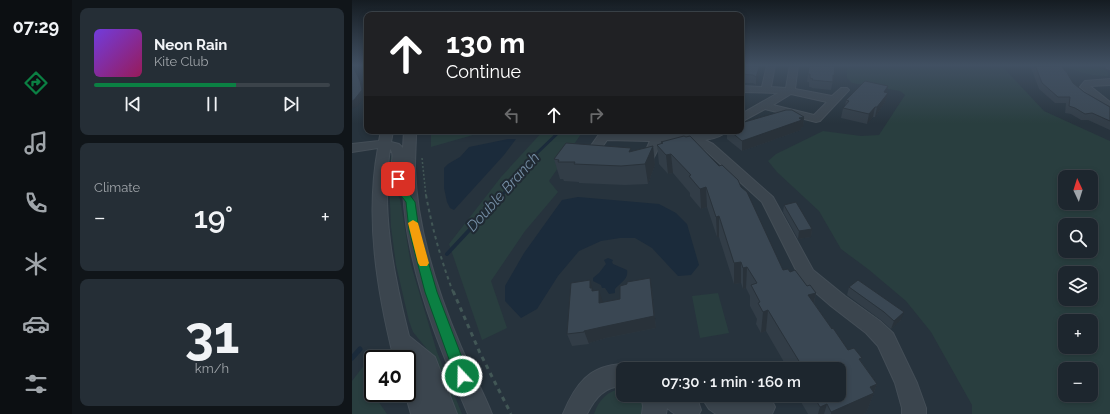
<!DOCTYPE html>
<html lang="en">
<head>
<meta charset="utf-8">
<style>
	body { margin:0; font-family:Raleway,sans-serif; background:#252e36; color:#f1f3f6; height:100vh; display:flex; flex-direction:column; font-size:15px; white-space:nowrap }
	* { box-sizing:border-box; margin:0 }
	p { font-size:13px; color:#a0a5aa }
	.icon { flex:none; width:22px; height:22px; fill:none; stroke:currentColor; stroke-width:2; stroke-linecap:round; stroke-linejoin:round }
	.map { position:relative; flex:1; overflow:hidden }
	.sheet { display:flex; flex-direction:column; gap:8px; padding:8px; background:#101519; width:280px }
	.sheet>* { flex:none }
	.top-card { position:absolute; left:12px; top:12px; width:380px; height:122px; border-radius:8px; box-shadow:0 2px 6px #0003,0 0 0 1px #3b434a; background:#202124; color:#fff; overflow:hidden }
	.needle { width:26px; rotate:356deg }
	.fabs { position:absolute; left:706px; top:170px; display:grid; gap:8px }
	.fabs a { display:grid; place-items:center; width:40px; height:40px; border-radius:8px; background:#1d262e; box-shadow:0 2px 6px #0003,0 0 0 1px #3b434a; font-size:20px }
	.speed { position:absolute; left:12px; top:350px; display:flex; gap:8px; font-size:20px; font-weight:700; text-align:center }
	.speed>* { display:grid; place-content:center; width:52px; height:52px; border-radius:50%; background:#1d262e; box-shadow:0 2px 6px #0003,0 0 0 1px #3b434a; line-height:1 }
	.speed .limit { border:2px solid #111; border-radius:6px; background:#fff; color:#111 }
	.pin { position:absolute; display:grid; place-items:center; width:34px; height:34px; color:#fff; margin:-17px; border-radius:8px; box-shadow:0 2px 6px #0006 }
	.me { position:absolute; width:44px; margin:-22px; rotate:339deg; stroke-linejoin:round; filter:drop-shadow(0 0 3px #0008) }
	.turn { display:flex; align-items:center; gap:14px; height:84px; padding:0 16px; font-size:18px }
	.turn .icon { width:52px; height:52px; stroke-width:2.5 }
	.turn b { display:block; font-size:28px; line-height:34px }
	.lanes { display:flex; align-items:center; height:38px; padding:0 16px; background:#0003; justify-content:center; gap:20px; direction:ltr }
	.lanes .off { opacity:.35 }
	.big { font-size:30px; font-weight:600; line-height:1.1 }
	.sheet .tile { flex:1; display:flex; flex-direction:column; justify-content:center; gap:6px; min-width:0; padding:0 14px; border-radius:8px; background:#252e36 }
	.sheet .dial { align-items:center; gap:0 }
	.dial b { font-size:52px; line-height:1 }
	.song { display:flex; align-items:center; gap:12px }
	.cover { width:48px; height:48px; border-radius:6px; background:linear-gradient(135deg,hsl(260 70% 55%),hsl(330 70% 35%)) }
	.played { height:4px; border-radius:2px; background:linear-gradient(90deg,#0b8043 60%,#3b434a 60%) }
	.keys { display:flex; justify-content:space-around; direction:ltr }
	.heat { display:flex; justify-content:space-between; align-items:center; font-size:22px; direction:ltr }
	.trip { position:absolute; left:264px; top:362px; width:230px; height:40px; border-radius:8px; background:#1d262e; box-shadow:0 2px 6px #0003,0 0 0 1px #3b434a; font-weight:600; line-height:40px; text-align:center }
	main { display:flex; flex:1; min-height:0 }
	.tab-bar { display:flex; flex-direction:column; width:72px; justify-content:space-around; align-items:center; background:#0c0f12; color:#a0a5aa }
	.tab-bar .icon { width:28px; height:28px }
	.tab-bar .on { color:#0b8043 }
	.tab-bar b { font-size:18px; color:#f1f3f6 }
	.map>svg:first-child { display:block }
	.green { fill:#293e3f; fill-rule:evenodd }
	.water { fill:#1b2b3b }
	.lines { fill:none; stroke-linecap:round; stroke-linejoin:round }
	.stream-far2 { stroke:#1b2b3b; stroke-width:3 }
	.stream-far1 { stroke:#1b2b3b; stroke-width:4 }
	.stream { stroke:#1b2b3b; stroke-width:5 }
	.minor-casing { stroke:#444e57; stroke-width:2 }
	.path-far2 { stroke:#425756; stroke-width:1.5; stroke-dasharray:2 2; stroke-linecap:butt }
	.path-far1 { stroke:#425756; stroke-width:2; stroke-dasharray:3.5 3.5; stroke-linecap:butt }
	.path { stroke:#425756; stroke-width:3; stroke-dasharray:4.5 4.5; stroke-linecap:butt }
	.minor { fill:#3b454e; fill-rule:evenodd }
	.wall { fill:#323d47 }
	.shaded-wall { fill:#29323a }
	.building { fill:#3a4753; stroke:#29323a }
	.route { fill:#0b8043; stroke:#07532c }
	.slow { fill:#f59e0b }
	.labels { text-anchor:middle; stroke-width:4; stroke-linejoin:round; paint-order:stroke }
	.water-label { font-size:15px; font-style:italic; fill:#748da4; stroke:#202a33 }
</style>
</head>
<body>
<main>
<nav class="tab-bar">
<b>07:29</b>
<svg class="icon on" aria-label="directions" viewBox="0 0 24 24"><path d="M12 3l9 9-9 9-9-9zM9 14v-3h6M13 9l2 2-2 2"/></svg>
<svg class="icon" aria-label="music" viewBox="0 0 24 24"><path d="M9 18V5l10-2v13"/><circle cx="6" cy="18" r="3"/><circle cx="16" cy="16" r="3"/></svg>
<svg class="icon" aria-label="phone" viewBox="0 0 24 24"><path d="M5 4h4l2 5-3 2q2 4 5 5l2-3 5 2v4C11 20 4 13 5 4z"/></svg>
<svg class="icon" aria-label="climate" viewBox="0 0 24 24"><path d="M12 3v18M4 7l16 10M4 17L20 7"/></svg>
<svg class="icon" aria-label="car" viewBox="0 0 24 24"><path d="M5 17H2v-5l4-1 3-4h7l3 4 3 1v5h-3M9 17h6M6 11h13"/><circle cx="7" cy="17" r="2"/><circle cx="17" cy="17" r="2"/></svg>
<svg class="icon" aria-label="filters" viewBox="0 0 24 24"><path d="M4 7h16M4 17h16"/><circle cx="9" cy="7" r="2"/><circle cx="15" cy="17" r="2"/></svg>
</nav>
<section class="sheet">
<div class="tile">
<div class="song"><i class="cover"></i><div><b>Neon Rain</b><p>Kite Club</p></div></div>
<div class="played"></div>
<div class="keys"><svg class="icon" aria-label="previous" viewBox="0 0 24 24"><path d="M18 5L8 12l10 7zM5 5v14"/></svg><svg class="icon" aria-label="pause" viewBox="0 0 24 24"><path d="M8 5v14M16 5v14"/></svg><svg class="icon" aria-label="next" viewBox="0 0 24 24"><path d="M6 5l10 7-10 7zM19 5v14"/></svg></div>
</div>
<div class="tile"><p>Climate</p>
<div class="heat"><a>−</a><b class="big">19°</b><a>+</a></div>
</div>
<div class="tile dial"><b>31</b><p>km/h</p></div>
</section>
<div class="map">
<svg width="758" height="414" viewBox="0 0 758 414">
	<rect width="100%" height="100%" fill="#27333d"/>
	<path class="green" d="M494 65H649L692 111 758 141V414H620V405L579 332 554 301 516 269 489 249 467 211 425 172 416 161 424 154 471 131 509 136 527 135 553 95 548 91 500 83 495 78ZM713 177H739V203H713ZM713 225H739V251H713ZM713 273H739V299H713ZM713 321H739V347H713ZM713 369H739V395H713Z
		M706 65C723 65 743 62 757 73L756 76C739 77 722 70 706 65Z
		M79 131H146L121 135 79 147Z
		M191 131H247L245 134H229L197 181 206 192 173 231 139 281 155 328 130 340 97 244 149 177Z
		M42 155 41 187 48 199 59 265 85 352 110 414H102L79 354 61 332 57 321 44 265 39 227 37 179 39 156Z
		M366 293 377 333 348 338 340 296Z
		M23 351 25 359H21V393H25L24 398 35 414H0V381Z
		M271 388V395H287C292 401 292 407 291 414H242C247 399 256 391 271 388Z"/>
	<path class="water" d="M156 139H164L152 155 102 210 98 208 95 202 92 188V168L96 164 108 157 117 147Z
		M226 197 307 204 324 213 335 224 347 265 339 275 326 276 300 248 283 238H268L249 241 227 251 206 276 185 309 169 318 153 301V286L172 253 210 200Z
		M256 258 261 260 260 262 261 264 275 270C277 279 268 283 263 289V293L257 294 253 288H250L249 285 241 281V278L247 273 254 264 252 260Z"/>
	<g class="lines">
		<path class="stream-far2" d="M149 196 176 167 185 153 208 131"/>
		<path class="stream-far1" d="M95 254 150 195"/>
		<path class="stream" d="M0 358 8 349"/>
		<defs>
			<path id="minor" d="M415 65H423L419 87 434 88 438 65H446L443 89 480 96 489 88H495L497 90 468 121 464 122 413 109 389 122V114L426 93 389 92V86L410 87ZM439 94 475 102 462 115 421 105Z
				M754 65H758V69L755 68Z
				M758 79V85L738 86 758 102V110L754 109 728 87 733 81Z
				M29 131H41L39 142 47 144 51 148 52 131H64C64 143 63 156 63 168 65 229 85 291 109 347 119 370 131 391 140 414H116C92 358 68 301 57 241 52 218 51 194 50 171H41C37 164 44 155 38 149 29 210 41 272 56 332L57 336 83 357 105 414H59L53 393H55V359H42C25 291 13 218 26 148L0 152V144L27 141Z
				M358 131H374C370 137 360 139 353 140L361 144 421 197 461 270 493 296 528 321 541 333 565 383 574 408V414H550V408L543 383 526 346 514 333 479 306 449 280 410 202 353 150 339 142 310 141 301 159H283L281 156 283 153 293 152 298 141 255 140 248 150 253 151 255 154 253 157H235L233 154 248 133 252 132 337 134Z
				M271 364 280 369H271V386C253 386 243 398 235 414H211C223 385 237 365 271 364Z
				M289 395H337L346 401 349 410 347 414H323L315 408 314 414H290L291 406Z
				M348 395H411L419 399 423 407 420 414H364L357 409Z"/>
		</defs>
		<use href="#minor" class="minor-casing"/>
		<path class="path-far2" d="M70 158 74 196"/>
		<path class="path-far1" d="M74 195C80 228 89 260 101 292"/>
		<path class="path" d="M101 291 128 353 159 414"/>
		<use href="#minor" class="minor"/>
	</g>
	<path class="wall" d="M389 65 413 69 409 70 404 85 401 83H389Z
		M457 65 482 76 479 90 459 88 460 87H457V82H455Z
		M678 65H709L721 83 732 92 758 107V130L736 120H729L719 114 713 113 714 103H703L687 89Z
		M534 93H536L533 102 523 117H521L515 124 489 118 491 108 493 106 494 100Z
		M452 117 451 127 449 128V130L390 151 375 139V131H389Z
		M309 142 367 166 389 187 431 270 438 272 464 293 462 303 480 329 496 350 509 361 525 384 522 392V393L514 413 511 414H456L449 402 446 403 442 395H487V369H436L414 331 409 333 404 324 405 319 398 306V296L394 288 391 289 389 283 382 284 367 237H365L355 207 349 209 338 196V193L321 173 316 174 307 164 305 145 310 144Z
		M301 146 303 165 296 184 273 185 227 183V182L212 181 211 179H208L202 159 280 152Z
		M432 205 460 229 459 237 446 239 431 212Z
		M497 287 549 320 539 329 529 320 495 295Z
		M300 290 304 328 254 338 237 343V344L220 346 215 334 242 291 251 303 268 299Z"/>
	<path class="shaded-wall" d="M408 65H414L413 69 409 70 404 85V77Z
		M424 65H436L424 67Z
		M2 68 12 87 14 96 6 106 0 109Z
		M536 86 534 95 536 93 533 102 523 117 525 107Z
		M523 107 521 117 515 124 517 114Z
		M452 117 451 127 449 128V130L390 151V141Z
		M301 146 303 165 296 184 293 164Z
		M319 154 321 173 316 174 314 155Z
		M354 187 355 207 349 209 348 189Z
		M367 216V237H365L364 217Z
		M460 229 459 237 446 239 447 231Z
		M389 262V283L382 284V263Z
		M395 267 394 288 391 289V268Z
		M298 278 300 290 304 328 254 338 237 343V344L232 331Z
		M238 280 242 292V295L238 288Z
		M247 290 251 302V315L247 303Z
		M464 293 459 314 456 295Z
		M416 310 414 331 409 333 411 312Z
		M552 312 549 320 539 329 542 321Z
		M525 384 521 394 522 393 514 413 511 414H479V412L518 387Z
		M448 395H450L449 402 446 403Z
		M475 404 472 414H466L468 407Z"/>
	<path class="building" d="M389 65H408L404 77 401 75 389 74Z
		M457 65H483L482 76 481 75V82L460 80 461 79 458 78V74H456Z
		M683 65H709L713 71H714L721 83 732 92 758 107V121L740 113 733 114 723 108 717 106 718 97H706L690 83Z
		M0 67 2 68 8 81 10 90 2 100 0 101Z
		M513 81 536 86 532 92 536 93 525 107H523L517 114 491 108 497 101 494 100Z
		M434 110H440L452 117 447 118 450 120 390 141 378 131H389V123Z
		M332 136 334 137 338 136 367 166 370 165 386 180 389 187 395 192 431 270 436 269 438 272 443 270 455 286 458 285 464 293 456 295 480 329 481 328 496 350 502 348 510 358 507 359 525 384 518 387 522 393 479 412 475 404 468 407 461 395H487V369H443L450 366 428 330 416 310 411 312 406 303 408 302 399 285 405 283 395 267 391 268 389 262 382 263 367 216 364 217 354 187 348 189 337 176 339 175 319 154 314 155 305 145 311 143 309 142Z
		M214 143 279 148 277 152 301 146 293 164 269 166 222 164 223 162H206L207 160 202 159Z
		M444 202 460 229 447 231 432 205Z
		M298 278 302 316 250 327 232 331V332L215 334 219 283 238 280V288H240V291L247 290V303L268 299V286L275 284V282Z
		M506 280 552 312 542 321 532 312 497 287Z"/>
	<linearGradient id="sky" x2="0" y2="1"><stop stop-color="#151c22"/><stop offset="0.53" stop-color="#415062"/><stop offset="1" stop-color="#415062" stop-opacity="0"/></linearGradient>
	<rect width="758" height="123" fill="url(#sky)"/>
	<path class="route" d="M46 177 50 179 53 188 63 202 67 230 85 292 117 376 115 381 110 383 105 381 103 376 73 292 57 230 54 202 44 189 42 179Z"/>
	<path class="slow" d="M61 220 66 223 77 263 75 266H68L66 263 56 223Z"/>
	<g class="labels">
		<g class="water-label">
			<text transform="translate(151 192) rotate(-48)" y="5">Double Branch</text>
		</g>
	</g>
</svg>
<div class="fabs">
<a><svg class="needle" viewBox="-14 -14 28 28"><path d="M0-13l5 13h-10z" fill="#e53935"/><path d="M0 13l5-13h-10z" fill="#a0a5aa"/></svg></a>
<a><svg class="icon" aria-label="search" viewBox="0 0 24 24"><circle cx="10" cy="10" r="6"/><path d="M15 15l6 6"/></svg></a>
<a><svg class="icon" aria-label="layers" viewBox="0 0 24 24"><path d="M12 4l9 5-9 5-9-5zM3 14l9 5 9-5"/></svg></a>
<a>+</a>
<a>−</a>
</div>
<div class="speed"><div class="limit">40</div></div>
<div class="pin" style="left:46px;top:179px;background:#d93025"><svg class="icon" aria-label="arrive" viewBox="0 0 24 24"><path d="M6 21V4h12l-3 4 3 4H6"/></svg></div>
<svg class="me" style="left:110px;top:376px" viewBox="-20 -20 40 40"><circle r="17" fill="#0b8043" stroke="#fff" stroke-width="3"/><path d="M0-11L8 9 0 5-8 9z" fill="#fff"/></svg>
<div class="trip">07:30 · 1 min · 160 m</div>
<div class="top-card">
<div class="turn"><svg class="icon" aria-label="ahead" viewBox="0 0 24 24"><path d="M12 20V5M6 11l6-6 6 6"/></svg><div><b>130 m</b>Continue</div></div>
<div class="lanes"><svg class="icon off" aria-label="left" viewBox="0 0 24 24"><path d="M17 20v-9H6M10 6l-5 5 5 5"/></svg><svg class="icon" aria-label="ahead" viewBox="0 0 24 24"><path d="M12 20V5M6 11l6-6 6 6"/></svg><svg class="icon off" aria-label="right" viewBox="0 0 24 24"><path d="M7 20v-9h11M14 6l5 5-5 5"/></svg></div>
</div>
</div>
</main>
</body>
</html>
